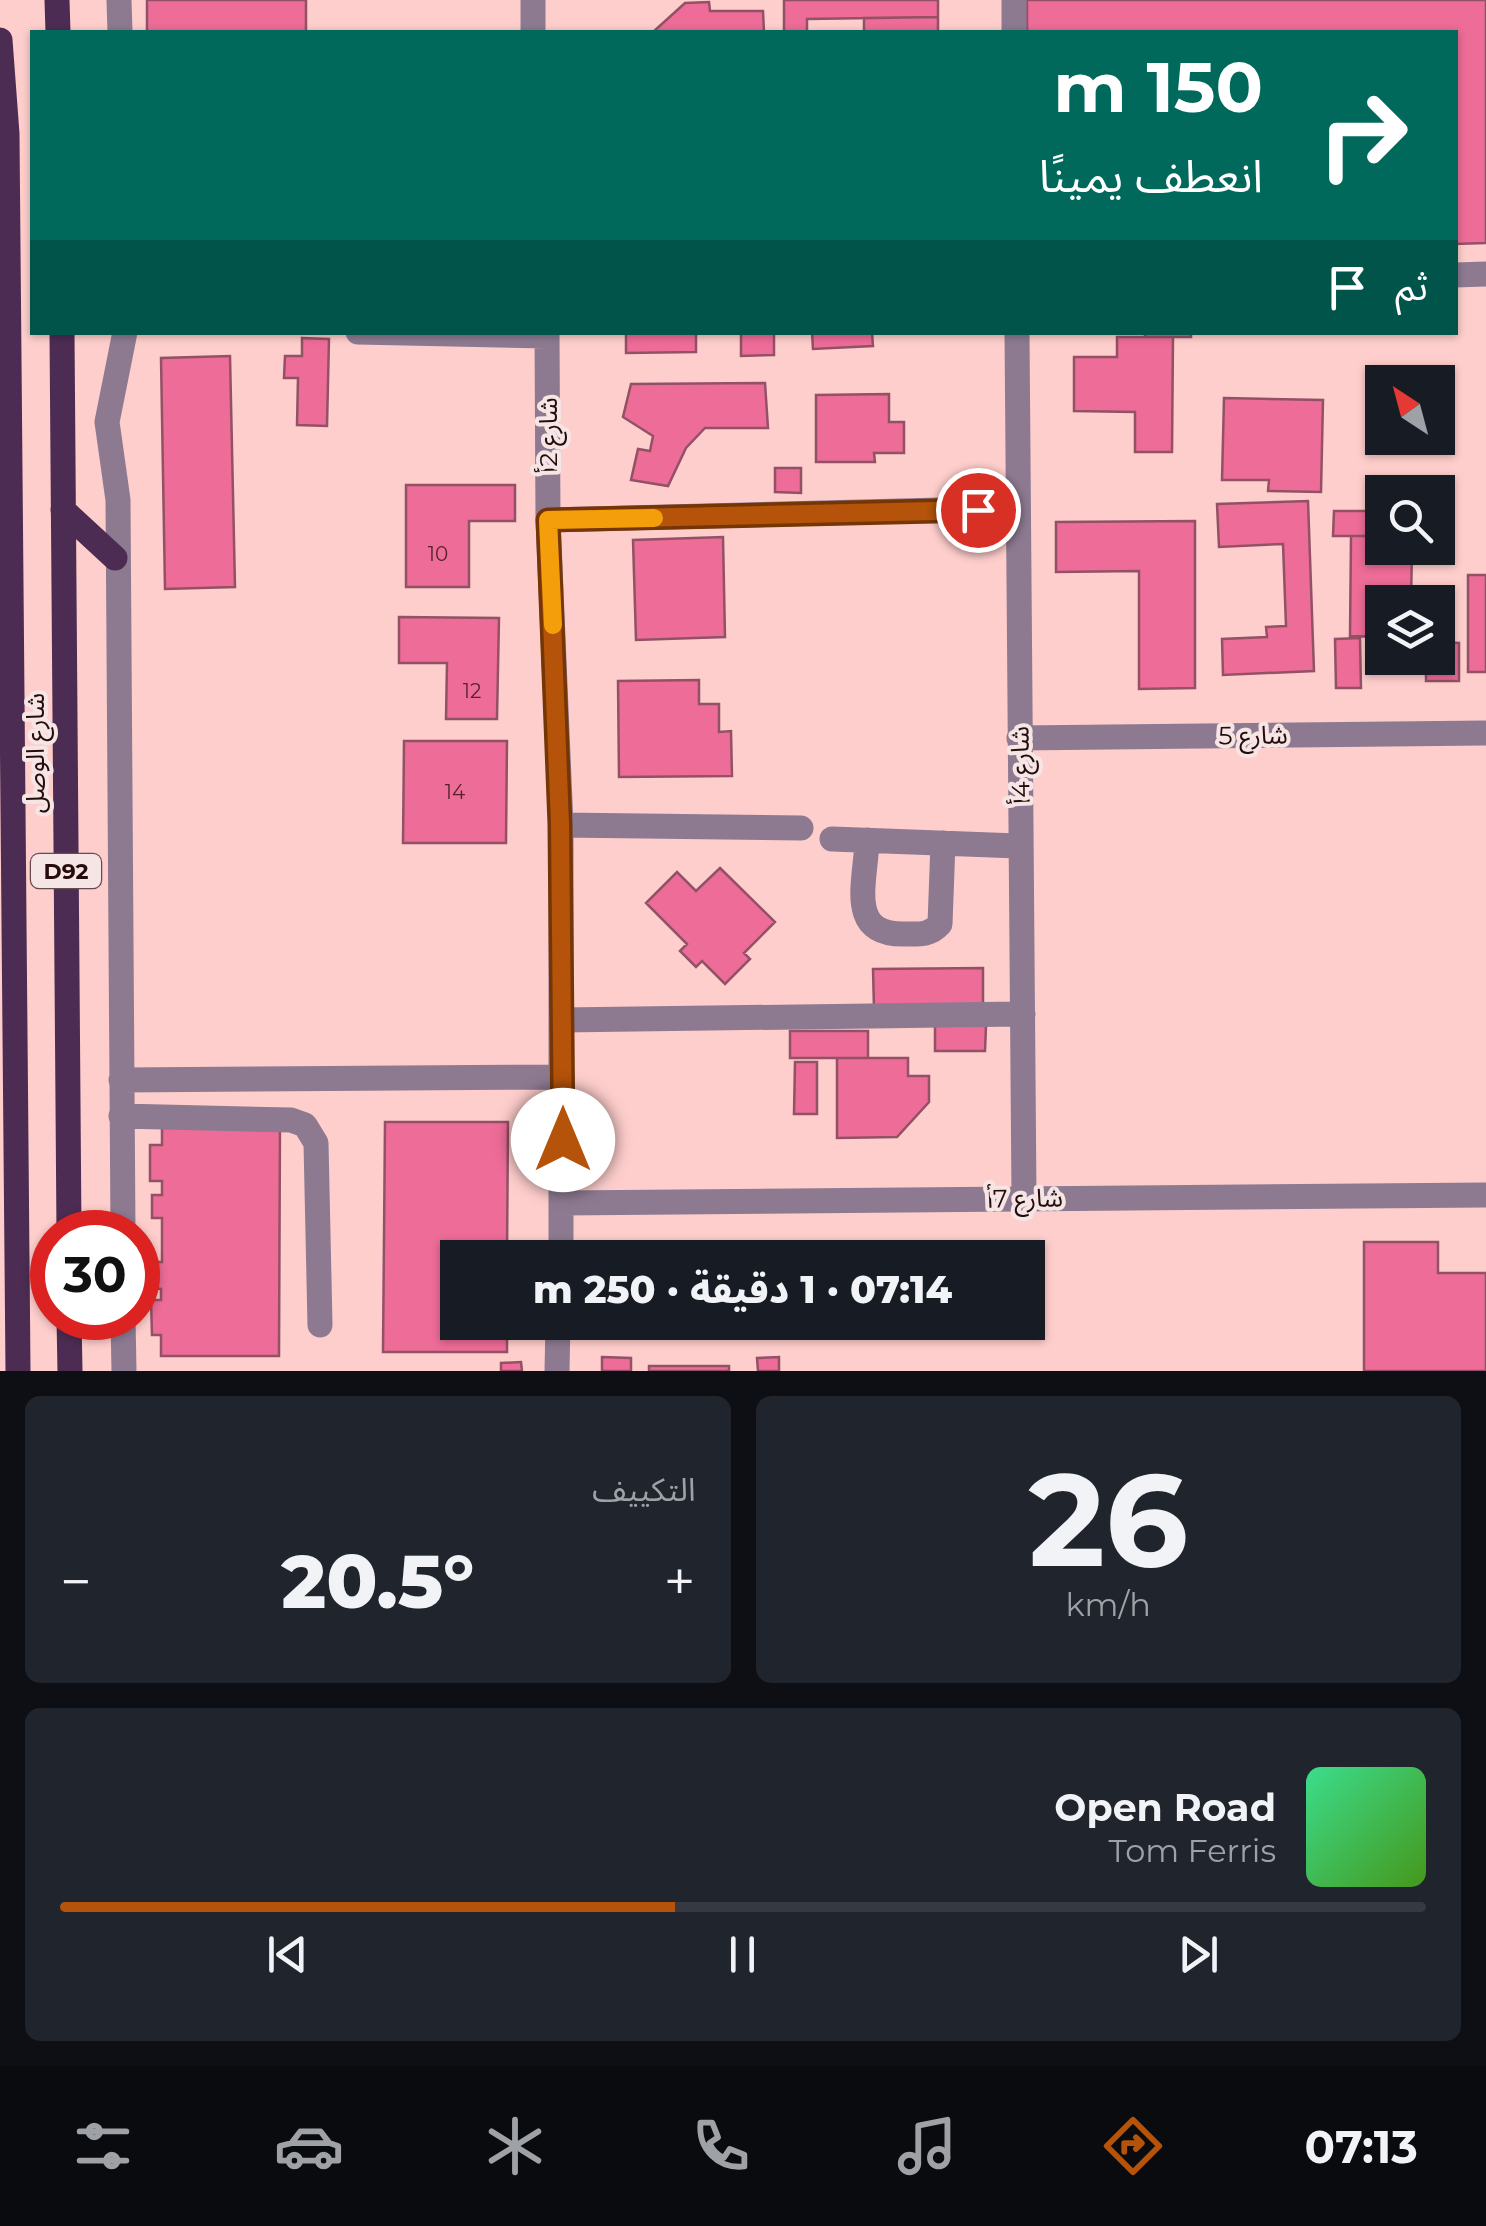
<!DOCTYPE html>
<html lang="ar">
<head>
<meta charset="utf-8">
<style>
	body { margin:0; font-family:Montserrat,"Noto Sans Arabic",sans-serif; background:#20242c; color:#f1f3f6; direction:rtl; height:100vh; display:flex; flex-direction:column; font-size:38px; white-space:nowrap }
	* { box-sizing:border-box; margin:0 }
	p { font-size:32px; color:#9ea1a6 }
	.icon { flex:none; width:55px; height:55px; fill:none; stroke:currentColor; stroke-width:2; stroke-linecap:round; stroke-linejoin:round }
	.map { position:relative; height:1371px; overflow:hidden; direction:ltr }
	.side { display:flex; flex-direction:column; gap:25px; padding:25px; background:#0d0f14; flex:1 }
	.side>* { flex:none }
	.top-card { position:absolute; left:30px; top:30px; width:1428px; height:305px; border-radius:0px; box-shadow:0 2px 8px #0004; direction:rtl; background:#00695c; color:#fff; overflow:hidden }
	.needle { width:65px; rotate:324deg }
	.controls { position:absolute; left:1365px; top:365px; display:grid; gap:20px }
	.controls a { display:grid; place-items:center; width:90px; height:90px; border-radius:0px; background:#171b24; box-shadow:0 2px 8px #0004; font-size:50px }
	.speed { position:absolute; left:30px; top:1210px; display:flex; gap:20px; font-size:50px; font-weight:700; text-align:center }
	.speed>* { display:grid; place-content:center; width:130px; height:130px; border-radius:50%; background:#171b24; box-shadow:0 2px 8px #0004; line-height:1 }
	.speed .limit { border:15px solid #d22; background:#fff; color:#111 }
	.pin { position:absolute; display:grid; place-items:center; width:85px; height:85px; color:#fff; margin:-42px; border:5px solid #fff; border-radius:50%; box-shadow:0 2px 10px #0007 }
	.me { position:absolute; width:110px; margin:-55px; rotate:0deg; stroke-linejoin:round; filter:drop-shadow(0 0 8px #0008) }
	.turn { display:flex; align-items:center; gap:35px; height:210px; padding:0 30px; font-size:45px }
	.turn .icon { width:130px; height:130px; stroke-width:2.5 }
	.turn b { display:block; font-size:70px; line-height:85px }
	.then { display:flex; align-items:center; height:95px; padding:0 30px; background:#0003; gap:20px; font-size:38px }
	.big { font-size:75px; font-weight:800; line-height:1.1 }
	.side .tile { flex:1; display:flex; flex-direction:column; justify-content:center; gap:15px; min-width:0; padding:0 35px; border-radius:15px; background:#20242c }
	.side .dial { align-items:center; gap:0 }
	.dial b { font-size:130px; line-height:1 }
	.song { display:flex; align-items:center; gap:30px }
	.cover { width:120px; height:120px; border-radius:15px; background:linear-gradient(135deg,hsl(150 70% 55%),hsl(100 70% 35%)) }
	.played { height:10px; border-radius:5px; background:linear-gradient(90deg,#b45309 45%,#363941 45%) }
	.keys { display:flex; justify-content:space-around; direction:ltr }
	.heat { display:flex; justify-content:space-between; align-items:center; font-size:55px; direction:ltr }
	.side .tiles { flex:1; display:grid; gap:25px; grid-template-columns:1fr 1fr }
	.tile:last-child { grid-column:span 2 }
	.trip { position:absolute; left:440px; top:1240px; width:605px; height:100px; border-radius:0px; background:#171b24; box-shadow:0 2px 8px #0004; font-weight:800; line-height:100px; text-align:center; direction:rtl }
	.dock { display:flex; height:160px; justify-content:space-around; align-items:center; background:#090b0e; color:#9ea1a6 }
	.dock .icon { width:70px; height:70px }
	.dock .current { color:#b45309 }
	.dock b { font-size:45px; color:#f1f3f6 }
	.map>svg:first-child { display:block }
	.building { fill:#ed6c98; stroke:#935166; stroke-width:2.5 }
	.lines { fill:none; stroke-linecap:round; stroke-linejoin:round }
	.minor { stroke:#8d7a91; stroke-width:25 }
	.major { stroke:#4c2c53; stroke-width:25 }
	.route-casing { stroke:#753606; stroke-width:25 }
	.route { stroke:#b45309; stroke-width:18 }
	.slow { stroke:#f59e0b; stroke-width:18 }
	.labels { text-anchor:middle; stroke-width:8; stroke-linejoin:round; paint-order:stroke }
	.number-label { font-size:20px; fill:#58232f }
	.shield { fill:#f5e5e4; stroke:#644c4d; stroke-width:2.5 }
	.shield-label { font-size:22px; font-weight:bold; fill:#260b0c }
	.street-label { font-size:25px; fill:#260b0c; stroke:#f5e5e4 }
</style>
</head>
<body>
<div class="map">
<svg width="1486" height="1371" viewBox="0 0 1486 1371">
	<rect width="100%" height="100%" fill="#fececc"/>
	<path class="building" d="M147 0H306V32H147Z
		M784 0H938V17L807 19V32H784Z
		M1027 0H1486V243L1455 244V32H1027Z
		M709 2 710 11H763L764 32H653L685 3Z
		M938 17V32H864V18Z
		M626 332H696V352L626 353Z
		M741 332H774V355L741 356Z
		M812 332H872L873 346 813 349Z
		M1145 332H1191V337H1145Z
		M1117 337H1173L1172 452H1135V412L1074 411V357H1117Z
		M302 338 329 339 327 426 297 425 298 378H284L285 356H302Z
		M230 356 235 587 165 589 161 358Z
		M765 383 768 428H705L686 448 668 486 631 480 638 449 650 451 653 436 623 417 631 384Z
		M889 394V422H904V453H874L875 462H816V395Z
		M1224 398 1323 400 1321 492 1268 491 1269 480H1222Z
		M775 468H801V493L775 492Z
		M406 485H515V521H469V587H406Z
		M1308 501 1314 671 1223 675 1222 639 1267 637 1266 627 1286 626 1283 544 1219 547 1217 504Z
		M1334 511H1382V536H1333Z
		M1195 521V688L1139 689V571L1056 572V522Z
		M1351 536H1376V549L1412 550 1411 602H1382V637L1350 636Z
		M723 537 725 637 636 640 633 540Z
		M1468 575H1486V672H1468Z
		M399 617 499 618 497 719H446L447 663H399Z
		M1360 638 1361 688H1336L1335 639Z
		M1438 642 1459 643V681H1426V658H1438Z
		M699 680V704H719V732L731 731 732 776 619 777 618 681Z
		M404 741H507L506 843H403Z
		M720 868 775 922 744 953 750 959 725 984 702 961 696 967 680 951 687 944 646 903 677 872 696 891Z
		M983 968V1008L874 1009 873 969Z
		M935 1025 986 1026 985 1051H935Z
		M790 1031H868V1058H790Z
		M837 1058H908V1076H929V1102L897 1137 837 1138Z
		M795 1062H817V1114H794Z
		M162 1120 280 1121 279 1356H161V1335H152L151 1300H161V1289L151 1288V1262H162V1218H152V1195H162V1181H150V1145H162Z
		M385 1122H508L507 1258H458V1322H507V1352H383Z
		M1364 1242H1438V1273H1486V1371H1364Z
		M602 1357 631 1358V1371H602Z
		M779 1357V1371H758L757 1358Z
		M521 1362 522 1371H501V1363Z
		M649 1366H729V1371H649Z"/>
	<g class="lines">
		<path class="minor" d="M119 0 120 32
			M533 0V32
			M1014 0V32
			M1455 275 1486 274
			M358 332 547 336
			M547 332 548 520 561 825V1258
			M1017 332 1024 1198
			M548 520 1018 508
			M1019 738 1486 733
			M561 825 801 828
			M832 839 1021 846
			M867 840C866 881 846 934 903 934 918 934 929 936 940 924L943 843
			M562 1020 1023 1014
			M121 1080 562 1077
			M121 1116 291 1120 305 1125 316 1143 320 1325
			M563 1203 1486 1195
			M123 1232 118 500 107 422 125 332
			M123 1318 124 1371
			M557 1371 558 1322"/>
		<path class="major" d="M57 0 58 32
			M0 40 7 134 18 1371
			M62 332 69 1232
			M63 510 115 558
			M69 1318 70 1371"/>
	</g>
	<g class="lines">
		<defs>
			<path id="route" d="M563 1140 560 824 548 520 978 510"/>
		</defs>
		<use href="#route" class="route-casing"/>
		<use href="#route" class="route"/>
		<path class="slow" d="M553 625 548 520 654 518"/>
	</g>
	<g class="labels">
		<g class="number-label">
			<text x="438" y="561">10</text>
			<text x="472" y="698">12</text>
			<text x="455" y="799">14</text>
		</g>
		<rect class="shield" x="31" y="854" width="70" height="34" rx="8"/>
		<g class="shield-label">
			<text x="66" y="879">D92</text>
		</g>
		<g class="street-label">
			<text transform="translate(548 435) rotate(-90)" y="9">شارع 2أ</text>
			<text transform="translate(1253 735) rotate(-1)" y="9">شارع 5</text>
			<text transform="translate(35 753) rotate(-90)" y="9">شارع الوصل</text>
			<text transform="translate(1020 765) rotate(-91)" y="9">شارع 4أ</text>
			<text transform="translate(1025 1198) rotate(-1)" y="9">شارع 7أ</text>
		</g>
	</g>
</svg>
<div class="controls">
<a><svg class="needle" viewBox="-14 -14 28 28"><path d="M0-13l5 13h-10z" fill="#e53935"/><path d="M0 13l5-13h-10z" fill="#9ea1a6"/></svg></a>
<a><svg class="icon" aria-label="search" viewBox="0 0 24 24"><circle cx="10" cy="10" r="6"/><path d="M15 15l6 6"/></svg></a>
<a><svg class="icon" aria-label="layers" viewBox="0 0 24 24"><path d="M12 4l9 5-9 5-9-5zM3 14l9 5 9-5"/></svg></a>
</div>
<div class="speed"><div class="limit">30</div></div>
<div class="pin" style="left:978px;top:510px;background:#d93025"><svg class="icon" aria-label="arrive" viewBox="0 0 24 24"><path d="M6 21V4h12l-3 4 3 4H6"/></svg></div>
<svg class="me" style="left:563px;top:1140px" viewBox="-20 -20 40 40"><circle r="19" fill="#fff"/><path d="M0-13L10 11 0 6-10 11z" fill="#b45309"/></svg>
<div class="trip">07:14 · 1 دقيقة · 250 m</div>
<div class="top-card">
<div class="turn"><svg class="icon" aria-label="right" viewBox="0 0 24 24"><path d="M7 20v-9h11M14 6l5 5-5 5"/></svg><div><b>150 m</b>انعطف يمينًا</div></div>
<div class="then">ثم<svg class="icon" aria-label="arrive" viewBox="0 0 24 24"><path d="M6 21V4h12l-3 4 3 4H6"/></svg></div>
</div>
</div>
<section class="side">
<div class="tiles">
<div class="tile dial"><b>26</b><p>km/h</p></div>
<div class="tile"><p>التكييف</p>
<div class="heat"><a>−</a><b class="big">20.5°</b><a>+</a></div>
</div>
<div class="tile">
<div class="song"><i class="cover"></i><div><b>Open Road</b><p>Tom Ferris</p></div></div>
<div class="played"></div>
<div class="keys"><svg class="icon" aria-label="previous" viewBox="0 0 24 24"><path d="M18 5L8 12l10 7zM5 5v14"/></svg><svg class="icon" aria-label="pause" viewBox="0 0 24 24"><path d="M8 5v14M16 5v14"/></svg><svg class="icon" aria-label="next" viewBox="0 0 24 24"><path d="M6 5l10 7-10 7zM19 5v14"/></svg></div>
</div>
</div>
</section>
<nav class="dock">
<b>07:13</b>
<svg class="icon current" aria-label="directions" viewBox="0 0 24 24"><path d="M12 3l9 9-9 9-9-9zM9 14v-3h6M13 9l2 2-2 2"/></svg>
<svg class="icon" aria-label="music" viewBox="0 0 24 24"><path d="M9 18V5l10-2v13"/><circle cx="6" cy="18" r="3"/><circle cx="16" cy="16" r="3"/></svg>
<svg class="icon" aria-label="phone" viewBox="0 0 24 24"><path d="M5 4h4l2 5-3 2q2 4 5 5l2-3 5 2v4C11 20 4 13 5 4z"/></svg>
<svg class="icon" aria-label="climate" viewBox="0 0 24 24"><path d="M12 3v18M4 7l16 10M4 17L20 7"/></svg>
<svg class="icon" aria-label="car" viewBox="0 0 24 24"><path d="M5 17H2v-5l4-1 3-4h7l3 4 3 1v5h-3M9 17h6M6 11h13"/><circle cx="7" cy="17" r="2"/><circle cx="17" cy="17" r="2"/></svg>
<svg class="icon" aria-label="filters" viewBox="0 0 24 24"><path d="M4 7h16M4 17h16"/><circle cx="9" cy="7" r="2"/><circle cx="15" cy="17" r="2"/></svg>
</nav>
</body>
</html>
